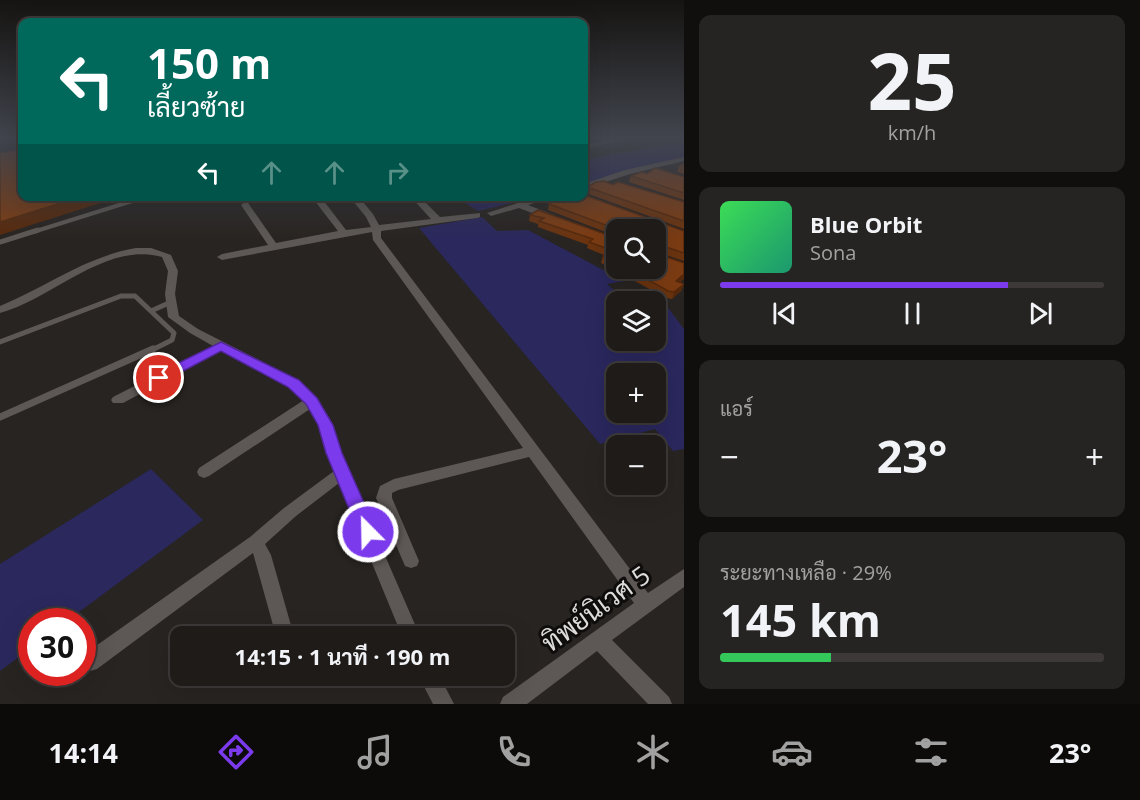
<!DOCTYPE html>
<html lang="th">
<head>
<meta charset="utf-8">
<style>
	body { margin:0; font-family:"Open Sans",Sarabun,sans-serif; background:#262422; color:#f1f3f6; height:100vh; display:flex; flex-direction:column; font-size:22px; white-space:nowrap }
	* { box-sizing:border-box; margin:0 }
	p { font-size:20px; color:#a1a1a2 }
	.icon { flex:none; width:33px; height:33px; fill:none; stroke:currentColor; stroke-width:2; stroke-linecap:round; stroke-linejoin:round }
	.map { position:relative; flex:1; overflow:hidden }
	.side { display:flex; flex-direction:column; gap:15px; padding:15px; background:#100f0e; width:456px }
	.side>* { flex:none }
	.banner { position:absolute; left:18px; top:18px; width:570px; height:183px; border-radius:12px; box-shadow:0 6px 24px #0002,0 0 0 2px #3c3938; background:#00695c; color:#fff; overflow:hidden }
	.controls { position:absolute; left:606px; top:219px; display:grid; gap:12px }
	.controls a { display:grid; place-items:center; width:60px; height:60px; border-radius:12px; background:#1e1b19; box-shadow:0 6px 24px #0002,0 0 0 2px #3c3938; font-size:30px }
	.speed { position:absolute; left:18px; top:608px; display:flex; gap:12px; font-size:30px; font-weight:700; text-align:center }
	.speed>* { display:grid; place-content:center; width:78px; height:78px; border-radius:50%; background:#1e1b19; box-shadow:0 6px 24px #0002,0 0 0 2px #3c3938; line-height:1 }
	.speed .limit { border:9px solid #d22; background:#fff; color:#111 }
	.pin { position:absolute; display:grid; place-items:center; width:51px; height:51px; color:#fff; margin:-26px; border:3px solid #fff; border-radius:50%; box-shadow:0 2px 6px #0007 }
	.me { position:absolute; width:66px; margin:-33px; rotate:337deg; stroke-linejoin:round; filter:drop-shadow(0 0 4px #0008) }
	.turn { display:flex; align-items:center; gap:21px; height:126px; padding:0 30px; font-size:27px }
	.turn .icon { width:78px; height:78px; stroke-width:2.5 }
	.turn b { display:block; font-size:42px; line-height:51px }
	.lanes { display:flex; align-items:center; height:57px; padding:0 30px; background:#0003; justify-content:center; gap:30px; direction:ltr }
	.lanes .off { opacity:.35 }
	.big { font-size:45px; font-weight:700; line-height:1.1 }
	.side .tile { flex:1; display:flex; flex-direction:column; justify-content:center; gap:9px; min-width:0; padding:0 21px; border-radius:12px; background:#262422 }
	.side .dial { align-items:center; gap:0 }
	.dial b { font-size:78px; line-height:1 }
	.song { display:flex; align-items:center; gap:18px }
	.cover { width:72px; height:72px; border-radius:9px; background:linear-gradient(135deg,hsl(130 70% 55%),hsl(160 70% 35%)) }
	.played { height:6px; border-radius:3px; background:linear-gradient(90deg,#7c3aed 75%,#3c3938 75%) }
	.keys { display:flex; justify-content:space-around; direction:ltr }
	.heat { display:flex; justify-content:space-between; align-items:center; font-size:33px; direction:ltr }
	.charge { height:9px; border-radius:4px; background:linear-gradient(90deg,#34c759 29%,#3c3938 0) }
	.trip { position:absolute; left:170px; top:626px; width:345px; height:60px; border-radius:12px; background:#1e1b19; box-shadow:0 6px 24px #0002,0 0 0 2px #3c3938; font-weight:700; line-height:60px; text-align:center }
	.menu { display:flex; height:96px; justify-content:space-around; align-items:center; background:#0c0b0a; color:#a1a1a2 }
	.menu .icon { width:42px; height:42px }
	.menu .active { color:#7c3aed }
	.menu b { font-size:27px; color:#f1f3f6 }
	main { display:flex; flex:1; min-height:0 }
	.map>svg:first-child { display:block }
	.green { fill:#2a285d; fill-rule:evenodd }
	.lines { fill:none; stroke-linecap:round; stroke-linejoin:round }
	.service-far2 { stroke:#5d5855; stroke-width:4 }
	.service-far1 { stroke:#5d5855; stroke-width:5 }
	.service { stroke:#5d5855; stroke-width:7 }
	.minor { fill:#5d5855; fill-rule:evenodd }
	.wall { fill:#6b3410 }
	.shaded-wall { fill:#572a0d }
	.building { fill:#7c3c13; stroke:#572a0d; stroke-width:1.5 }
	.route { fill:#7c3aed; stroke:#51269a; stroke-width:1.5 }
	.labels { text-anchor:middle; stroke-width:6; stroke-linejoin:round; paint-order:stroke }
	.near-street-label { font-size:26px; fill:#dedbda; stroke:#0f0d0c }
</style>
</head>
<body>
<main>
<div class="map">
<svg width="684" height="704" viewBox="0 0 684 704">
	<rect width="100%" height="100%" fill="#282421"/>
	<path class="green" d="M684 141V157L623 171 584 184V160Z
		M456 197H538L478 211Z
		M482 217 497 231 528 230 624 281 607 284 619 294 640 291 666 305 684 329V449L673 451 655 429 600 444 419 228ZM616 302H656V340H616ZM616 374H656V412H616Z
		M151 469 203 520 67 621H32L31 648 0 671V564Z"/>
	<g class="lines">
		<path class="service-far2" d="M33 232 148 196"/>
		<path class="service-far1" d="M0 242 38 230
			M151 311 171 302
			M0 342 121 296H135L174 333 172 340 150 351"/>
		<path class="service" d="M0 417 153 349"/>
		<path class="minor" d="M612 139H628L584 149V145Z
			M684 157V161L630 174 584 189V184L625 170Z
			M311 196H320L346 230 371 227 366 217 349 196H358L373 214 379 225 431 219 410 196H419L440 217 480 213V217L477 218 381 231V238L648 593 684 569V587L612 640 669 697 672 704H648L597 651 527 704H500L503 697 634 603 529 457 398 490 392 493V498L419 561 417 566 411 568 405 566 376 498 380 486 394 479 523 448 373 240 372 232 222 260 217 257 222 254 268 245 241 205 245 202 248 203 276 243 338 231Z
			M539 196H554L528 205 554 215V219H548L519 208 491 216 487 213Z
			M136 248H151L171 255 178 271 175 294 179 316 198 329 298 380 317 398 333 425 349 473 420 636H402L339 483 296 516 265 544 271 555 294 636H276L253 553 97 669 90 671 83 669V655L250 537 284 508 334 471 319 425 310 409 209 476 204 478 199 476 197 472 199 468 304 400 290 386 222 350 123 403H113L111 400 113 397 213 346 190 333 168 317 165 294 168 271 162 257C106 241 52 299 0 313V306C46 287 87 256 136 248Z
			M418 675H439L454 704H433Z"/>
	</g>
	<path class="wall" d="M684 163V174L677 172 679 166Z
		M647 174 684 177V200L629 182 631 176Z
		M613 185 684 202V229L586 193 587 187Z
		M549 204 684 231V261L657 252 658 254 680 283 684 284 681 291 672 299 666 298 622 274 623 272 601 263 603 256 604 255 587 248 588 245 538 227V224L529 221 530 215 616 238V268H656V230H616V236L548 210Z"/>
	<path class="shaded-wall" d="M83 196H125L94 205 0 235V222Z
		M684 274V279L674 288 676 281Z
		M684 284 681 291 672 299 674 292Z"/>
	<path class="building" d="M22 147V196H83L0 222V153L20 150Z
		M655 168 684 177V193L631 176 642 172 647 174Z
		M604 181 613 185 618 182 684 202V221L587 187 596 182Z
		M584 195 684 231V253L657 244 658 254 684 263V274L676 281 684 284 674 292 668 291 627 268H656V230H619L549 204 561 196H584Z
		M538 210 616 238V261L603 256 611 250 589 242 593 239 539 221 544 218 530 215Z"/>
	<linearGradient id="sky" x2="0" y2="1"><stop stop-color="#161412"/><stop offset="0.58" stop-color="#42454e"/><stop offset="1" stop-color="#42454e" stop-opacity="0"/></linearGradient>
	<rect width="684" height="238" fill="url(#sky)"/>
	<path class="route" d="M221 342 299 380 317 398 333 425 342 453 377 532 374 538 368 540 361 538 326 453 318 425 306 404 288 387 221 351 164 381 159 383 152 378 154 375Z"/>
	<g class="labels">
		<g class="near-street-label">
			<text transform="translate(596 609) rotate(-36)" y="9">ทิพย์นิเวศ 5</text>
		</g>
	</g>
</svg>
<div class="controls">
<a><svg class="icon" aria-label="search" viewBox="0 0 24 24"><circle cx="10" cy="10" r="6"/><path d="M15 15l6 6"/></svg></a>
<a><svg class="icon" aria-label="layers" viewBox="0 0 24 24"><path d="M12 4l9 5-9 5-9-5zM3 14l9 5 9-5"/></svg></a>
<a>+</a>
<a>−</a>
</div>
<div class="speed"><div class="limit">30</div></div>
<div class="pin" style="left:159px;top:378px;background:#d93025"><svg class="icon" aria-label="arrive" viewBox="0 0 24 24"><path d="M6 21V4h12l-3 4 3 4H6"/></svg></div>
<svg class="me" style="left:368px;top:532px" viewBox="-20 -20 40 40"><circle r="17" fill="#7c3aed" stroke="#fff" stroke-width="3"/><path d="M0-11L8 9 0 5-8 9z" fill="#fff"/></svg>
<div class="trip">14:15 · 1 นาที · 190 m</div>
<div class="banner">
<div class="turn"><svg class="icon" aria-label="left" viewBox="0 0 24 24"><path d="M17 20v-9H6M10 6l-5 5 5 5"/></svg><div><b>150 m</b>เลี้ยวซ้าย</div></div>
<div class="lanes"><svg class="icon" aria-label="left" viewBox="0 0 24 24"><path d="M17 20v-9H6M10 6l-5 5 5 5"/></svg><svg class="icon off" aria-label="ahead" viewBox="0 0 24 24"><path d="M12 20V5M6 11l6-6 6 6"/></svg><svg class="icon off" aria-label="ahead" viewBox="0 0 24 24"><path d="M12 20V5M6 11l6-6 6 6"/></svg><svg class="icon off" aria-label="right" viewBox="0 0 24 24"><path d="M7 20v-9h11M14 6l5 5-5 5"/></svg></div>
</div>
</div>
<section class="side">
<div class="tile dial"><b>25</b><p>km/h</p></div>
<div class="tile">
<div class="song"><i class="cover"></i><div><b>Blue Orbit</b><p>Sona</p></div></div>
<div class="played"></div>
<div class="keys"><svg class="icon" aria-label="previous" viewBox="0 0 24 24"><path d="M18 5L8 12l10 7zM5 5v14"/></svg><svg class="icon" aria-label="pause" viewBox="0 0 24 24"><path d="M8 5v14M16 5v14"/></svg><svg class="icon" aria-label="next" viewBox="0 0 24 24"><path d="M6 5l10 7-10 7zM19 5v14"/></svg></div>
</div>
<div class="tile"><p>แอร์</p>
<div class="heat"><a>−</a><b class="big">23°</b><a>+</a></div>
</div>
<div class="tile"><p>ระยะทางเหลือ · 29%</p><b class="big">145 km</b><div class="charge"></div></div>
</section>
</main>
<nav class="menu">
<b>14:14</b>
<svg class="icon active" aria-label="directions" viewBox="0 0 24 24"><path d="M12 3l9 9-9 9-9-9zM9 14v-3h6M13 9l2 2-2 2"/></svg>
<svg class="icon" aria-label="music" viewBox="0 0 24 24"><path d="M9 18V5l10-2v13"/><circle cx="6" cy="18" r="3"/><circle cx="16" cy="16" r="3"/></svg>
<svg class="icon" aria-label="phone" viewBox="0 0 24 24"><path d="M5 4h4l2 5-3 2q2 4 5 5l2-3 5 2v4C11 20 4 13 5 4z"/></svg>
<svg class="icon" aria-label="climate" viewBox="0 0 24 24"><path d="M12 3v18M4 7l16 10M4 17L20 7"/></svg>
<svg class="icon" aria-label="car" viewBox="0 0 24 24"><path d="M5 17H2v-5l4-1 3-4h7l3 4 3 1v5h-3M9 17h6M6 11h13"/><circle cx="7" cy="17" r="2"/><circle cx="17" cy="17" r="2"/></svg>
<svg class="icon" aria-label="filters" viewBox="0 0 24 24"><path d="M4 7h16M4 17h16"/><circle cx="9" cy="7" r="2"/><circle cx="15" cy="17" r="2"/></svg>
<b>23°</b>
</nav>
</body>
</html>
